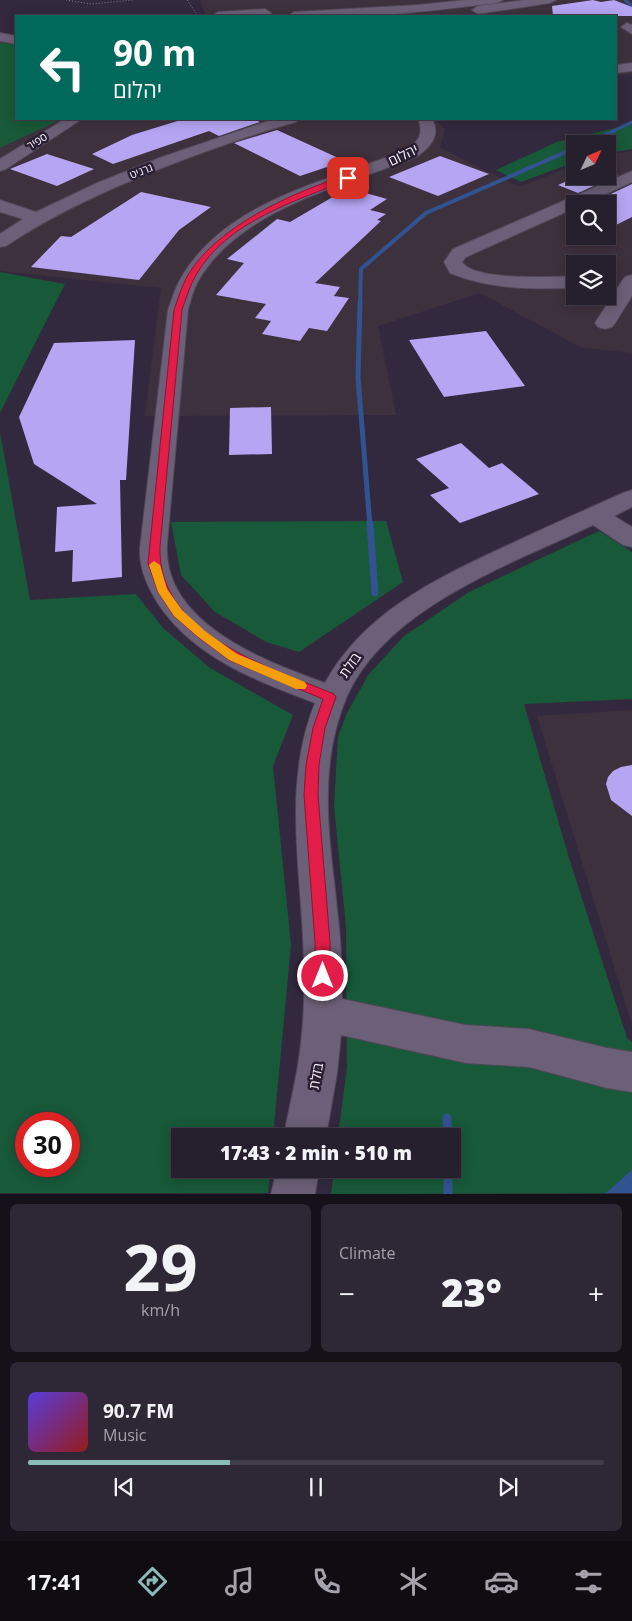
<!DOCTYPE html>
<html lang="en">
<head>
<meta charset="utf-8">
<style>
	body { margin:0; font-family:"Open Sans",Heebo,sans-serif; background:#2e2736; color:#f1f3f6; height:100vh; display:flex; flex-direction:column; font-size:19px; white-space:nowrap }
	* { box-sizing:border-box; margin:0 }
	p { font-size:16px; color:#a4a2aa }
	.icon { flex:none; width:28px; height:28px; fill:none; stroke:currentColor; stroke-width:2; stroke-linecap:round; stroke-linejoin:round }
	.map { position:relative; height:1194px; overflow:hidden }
	.drawer { display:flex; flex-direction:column; gap:10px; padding:10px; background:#151119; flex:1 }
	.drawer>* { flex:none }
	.hud { position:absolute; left:15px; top:15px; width:602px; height:105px; border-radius:0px; box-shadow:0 2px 12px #0003,0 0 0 1px #423d4a; background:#00695c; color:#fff; overflow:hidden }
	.needle { width:32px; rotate:46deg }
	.tools { position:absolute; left:566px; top:135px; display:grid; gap:10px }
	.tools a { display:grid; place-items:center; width:50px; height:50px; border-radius:0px; background:#261f2e; box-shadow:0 2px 12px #0003,0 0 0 1px #423d4a; font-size:25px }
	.speed { position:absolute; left:15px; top:1112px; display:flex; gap:10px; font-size:25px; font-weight:700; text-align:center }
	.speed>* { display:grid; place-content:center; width:65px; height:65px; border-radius:50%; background:#261f2e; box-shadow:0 2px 12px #0003,0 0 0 1px #423d4a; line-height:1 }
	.speed .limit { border:8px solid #d22; background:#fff; color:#111 }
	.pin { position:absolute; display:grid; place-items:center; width:42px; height:42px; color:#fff; margin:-21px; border-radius:10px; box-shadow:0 2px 8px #0006 }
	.me { position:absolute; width:55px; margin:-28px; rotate:0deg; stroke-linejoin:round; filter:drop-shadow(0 0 4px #0008) }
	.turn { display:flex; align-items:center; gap:18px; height:105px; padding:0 15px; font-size:22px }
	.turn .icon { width:65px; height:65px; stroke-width:2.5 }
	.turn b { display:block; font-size:35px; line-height:42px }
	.big { font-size:38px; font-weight:800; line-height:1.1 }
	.drawer .card { flex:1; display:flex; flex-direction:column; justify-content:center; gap:8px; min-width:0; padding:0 18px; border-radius:8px; background:#2e2736 }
	.drawer .dial { align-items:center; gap:0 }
	.dial b { font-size:65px; line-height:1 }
	.song { display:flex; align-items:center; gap:15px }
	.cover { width:60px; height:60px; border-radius:8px; background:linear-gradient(135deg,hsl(250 70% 55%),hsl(0 70% 35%)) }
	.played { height:5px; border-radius:2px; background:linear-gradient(90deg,#8bbbb9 35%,#423d4a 35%) }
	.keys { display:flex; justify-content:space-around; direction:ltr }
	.heat { display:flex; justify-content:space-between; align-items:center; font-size:28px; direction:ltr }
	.drawer .tiles { flex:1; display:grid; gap:10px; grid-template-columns:1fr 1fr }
	.card:last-child { grid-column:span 2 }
	.trip { position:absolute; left:171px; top:1128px; width:290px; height:50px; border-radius:0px; background:#261f2e; box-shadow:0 2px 12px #0003,0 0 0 1px #423d4a; font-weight:800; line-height:50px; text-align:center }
	.tab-bar { display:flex; height:80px; justify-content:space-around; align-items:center; background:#0f0c12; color:#a4a2aa }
	.tab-bar .icon { width:35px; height:35px }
	.tab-bar .on { color:#8bbbb9 }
	.tab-bar b { font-size:22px; color:#f1f3f6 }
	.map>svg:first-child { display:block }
	.industrial { fill:#3e313e; fill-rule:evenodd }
	.green { fill:#185939; fill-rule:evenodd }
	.water { fill:#315391 }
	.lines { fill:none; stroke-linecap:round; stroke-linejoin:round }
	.stream-far4 { stroke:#315391; stroke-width:3 }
	.stream-far3 { stroke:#315391; stroke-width:4 }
	.stream-far2 { stroke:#315391; stroke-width:5 }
	.stream-far1 { stroke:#315391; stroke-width:7 }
	.stream { stroke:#315391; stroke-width:9 }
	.building { fill:#b5a5f2 }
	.minor-casing { stroke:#504758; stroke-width:2 }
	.path { stroke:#847c8d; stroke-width:1; stroke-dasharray:1 2; stroke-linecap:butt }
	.minor { fill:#6b6077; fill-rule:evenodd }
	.route { fill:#e11d48; stroke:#92132f }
	.slow { fill:#f59e0b }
	.labels { text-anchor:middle; stroke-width:5; stroke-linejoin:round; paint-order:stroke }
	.far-street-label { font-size:11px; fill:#f8f3fe; stroke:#291f33 }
	.street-label { font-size:14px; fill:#f8f3fe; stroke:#291f33 }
</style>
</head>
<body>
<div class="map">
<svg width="632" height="1194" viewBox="0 0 632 1194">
	<rect width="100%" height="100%" fill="#33293e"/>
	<path class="industrial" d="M200 0H632V74L616 76V16H206Z
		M0 39 16 41V119H434L445 129 440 148 520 187 575 165V176H608V155L632 151V353L580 347 480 293 378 326 396 415 145 416 161 288 0 271ZM575 204H608V236H575ZM575 264H608V296H575Z
		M632 710V1025L537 716Z"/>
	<path class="green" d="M0 43 16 44V119H62L0 148Z
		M632 124V149L608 153V144H575V162L521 182 496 170 557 142Z
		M0 272 65 284 0 413Z
		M0 432 30 600 136 594 163 628 210 668 293 715 273 766 291 945 273 1136H180V1169H271L268 1193H0ZM26 1124H69V1166H26Z
		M386 521 403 582 299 652 266 642 215 612 181 575 171 522Z
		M599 531 632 552V699L524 704 569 858 627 1038 632 1042V1193L331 1194 334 1169H452V1136H338L347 1067 346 927 334 806 338 737 347 713 369 674 404 636 469 592Z"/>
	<path class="water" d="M632 1170V1193H606Z"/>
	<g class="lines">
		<path class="stream-far4" d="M625 0 632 6
			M611 132 632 122"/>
		<path class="stream-far3" d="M585 144 614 131
			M360 303 361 269 426 213 575 148"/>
		<path class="stream-far2" d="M360 302 358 377 370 526"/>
		<path class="stream-far1" d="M370 524 375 593"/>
		<path class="stream" d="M447 1118 448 1136
			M448 1169V1194"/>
	</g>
	<path class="building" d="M593 0 601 2 614 0 632 7V16H553L552 6Z
		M184 119H253L260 122 219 136 209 131 113 164 92 154 132 135Z
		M277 130 345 161 300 176 234 143Z
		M47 154 94 169 57 186 10 169Z
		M440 156 489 174 438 196 389 177Z
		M608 172 618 175 578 193 558 185 578 176H608Z
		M632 184V217L608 229V204L598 200Z
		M348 188 387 199 370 210 386 214 377 220 381 221 315 283 340 287 334 296 349 298 327 331 309 328 300 341 262 334 271 321 255 318 266 304 216 295 244 263 227 259 277 219 290 222Z
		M141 192 211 207 179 230 139 280 31 267 61 236 71 237Z
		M486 331 525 386 444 397 409 340Z
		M135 340 126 480H120L122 577 72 582 73 550 55 552 57 507 97 504 34 464 19 417 54 343Z
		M271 407 272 454 229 455 230 408Z
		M461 443 489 468 502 463 539 494 460 523 430 495 449 488 416 459Z
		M632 765V816L611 800 606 784 608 777 613 771 621 767Z"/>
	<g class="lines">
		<defs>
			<path id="minor" d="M466 0H503L497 3C428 11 357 21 288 16L294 12 418 5Z
				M525 0H556L550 3 478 14 472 10 478 6Z
				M265 9 271 13 269 16H212L218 12Z
				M627 23 632 25V34L621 27Z
				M0 33 16 36V44L0 41Z
				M632 63V71L616 73V65Z
				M65 119H82L6 169 0 171V159Z
				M274 119H298L296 122C259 132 224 145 188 158 125 182 63 208 6 246L0 247V234L23 219 0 212V200L36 212 97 183 162 157Z
				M418 119H432C441 135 431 146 418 156 346 186 243 207 200 278 194 287 191 299 188 310L167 544C162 623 264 661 325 683 363 614 433 580 502 548 542 529 583 511 623 493L632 490V507L614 516 632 527V547L623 545 593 525C511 564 387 607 347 696 332 731 327 770 328 807 328 841 334 875 337 909 341 939 342 969 342 999L466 1025 529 1029 607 1048 632 1052V1092L607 1088 529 1067 466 1063 341 1035 337 1073 326 1136H284C288 1113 294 1089 298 1065 303 1034 305 1002 304 971 304 880 280 790 315 703 257 681 195 658 159 605 148 588 139 569 140 548L168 310C172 299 175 288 181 278 226 200 329 181 406 150 419 141 424 134 418 119Z
				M632 171V182L584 204H575V208L466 257 462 262C474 281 553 277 575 276V288C532 289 491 290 450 273L444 262 453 249Z
				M632 275V296L615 323 612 327 605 329 598 327 595 323 622 281 625 277Z
				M277 1169H319L315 1194H271Z"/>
		</defs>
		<use href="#minor" class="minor-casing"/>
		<path class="path" d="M66 0 91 4 133 0
			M187 0 198 16"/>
		<use href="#minor" class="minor"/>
	</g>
	<path class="route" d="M348 175 350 176V179C296 201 227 221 196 275 190 285 186 299 182 310L160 547C157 634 269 667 334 694L336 697 325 728 319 765 318 795 330 942V976L328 981 323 983 317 981 315 976V942L304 795 306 765 313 728 323 699 229 660 197 636 174 616 158 592 148 563 174 310C178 299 182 285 188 275 217 226 295 191 348 175Z"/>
	<path class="slow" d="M154 561 160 565 167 589 182 610 205 631 237 654 305 682 307 686 305 689H296L229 660 197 636 174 616 158 592 149 565Z"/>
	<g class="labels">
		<g class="far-street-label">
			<text transform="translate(37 141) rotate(-31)" y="4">ספיר</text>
			<text transform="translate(141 171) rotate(-21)" y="4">גרניט</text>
		</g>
		<g class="street-label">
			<text transform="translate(403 155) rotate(-26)" y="5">יהלום</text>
			<text transform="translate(350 665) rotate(-55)" y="5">בזלת</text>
			<text transform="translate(316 1076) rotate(-80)" y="5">בזלת</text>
		</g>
	</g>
</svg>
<div class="tools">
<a><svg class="needle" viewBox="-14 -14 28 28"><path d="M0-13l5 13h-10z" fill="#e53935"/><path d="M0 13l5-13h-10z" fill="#a4a2aa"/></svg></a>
<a><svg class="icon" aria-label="search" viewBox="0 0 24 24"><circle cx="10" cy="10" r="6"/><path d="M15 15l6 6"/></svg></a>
<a><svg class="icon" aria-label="layers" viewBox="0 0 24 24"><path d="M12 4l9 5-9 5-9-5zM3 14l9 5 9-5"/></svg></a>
</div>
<div class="speed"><div class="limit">30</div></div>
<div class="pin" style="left:348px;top:178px;background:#d93025"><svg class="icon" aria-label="arrive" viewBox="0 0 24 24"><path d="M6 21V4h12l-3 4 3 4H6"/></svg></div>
<svg class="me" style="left:323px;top:976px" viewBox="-20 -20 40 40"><circle r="17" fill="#e11d48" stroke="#fff" stroke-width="3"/><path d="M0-11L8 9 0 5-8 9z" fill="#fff"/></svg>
<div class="trip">17:43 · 2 min · 510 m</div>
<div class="hud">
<div class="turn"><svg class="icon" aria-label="left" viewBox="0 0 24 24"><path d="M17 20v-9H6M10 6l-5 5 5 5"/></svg><div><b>90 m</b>יהלום</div></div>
</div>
</div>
<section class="drawer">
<div class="tiles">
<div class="card dial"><b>29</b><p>km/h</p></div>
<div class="card"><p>Climate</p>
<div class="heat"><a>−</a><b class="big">23°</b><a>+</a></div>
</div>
<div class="card">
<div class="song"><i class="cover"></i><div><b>90.7 FM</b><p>Music</p></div></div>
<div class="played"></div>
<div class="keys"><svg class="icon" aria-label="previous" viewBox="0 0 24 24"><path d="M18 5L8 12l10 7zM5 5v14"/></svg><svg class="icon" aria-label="pause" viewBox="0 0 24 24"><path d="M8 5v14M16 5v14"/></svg><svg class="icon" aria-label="next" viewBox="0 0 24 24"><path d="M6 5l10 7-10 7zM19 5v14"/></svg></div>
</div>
</div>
</section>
<nav class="tab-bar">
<b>17:41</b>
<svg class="icon on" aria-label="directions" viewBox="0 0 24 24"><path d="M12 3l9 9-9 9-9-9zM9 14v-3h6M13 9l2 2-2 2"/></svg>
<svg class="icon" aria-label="music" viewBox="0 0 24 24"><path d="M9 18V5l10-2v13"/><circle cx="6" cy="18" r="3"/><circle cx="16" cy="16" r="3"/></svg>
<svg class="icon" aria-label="phone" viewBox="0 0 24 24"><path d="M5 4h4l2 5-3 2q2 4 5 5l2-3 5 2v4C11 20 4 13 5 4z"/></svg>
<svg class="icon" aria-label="climate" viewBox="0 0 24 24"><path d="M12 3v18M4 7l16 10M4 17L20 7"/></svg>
<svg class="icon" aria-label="car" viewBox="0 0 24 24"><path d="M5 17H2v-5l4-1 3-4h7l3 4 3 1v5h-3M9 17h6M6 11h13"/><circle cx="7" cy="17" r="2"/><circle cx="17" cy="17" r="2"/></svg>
<svg class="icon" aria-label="filters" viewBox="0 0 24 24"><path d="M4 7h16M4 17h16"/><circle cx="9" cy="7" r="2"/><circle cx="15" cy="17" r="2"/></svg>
</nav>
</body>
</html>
